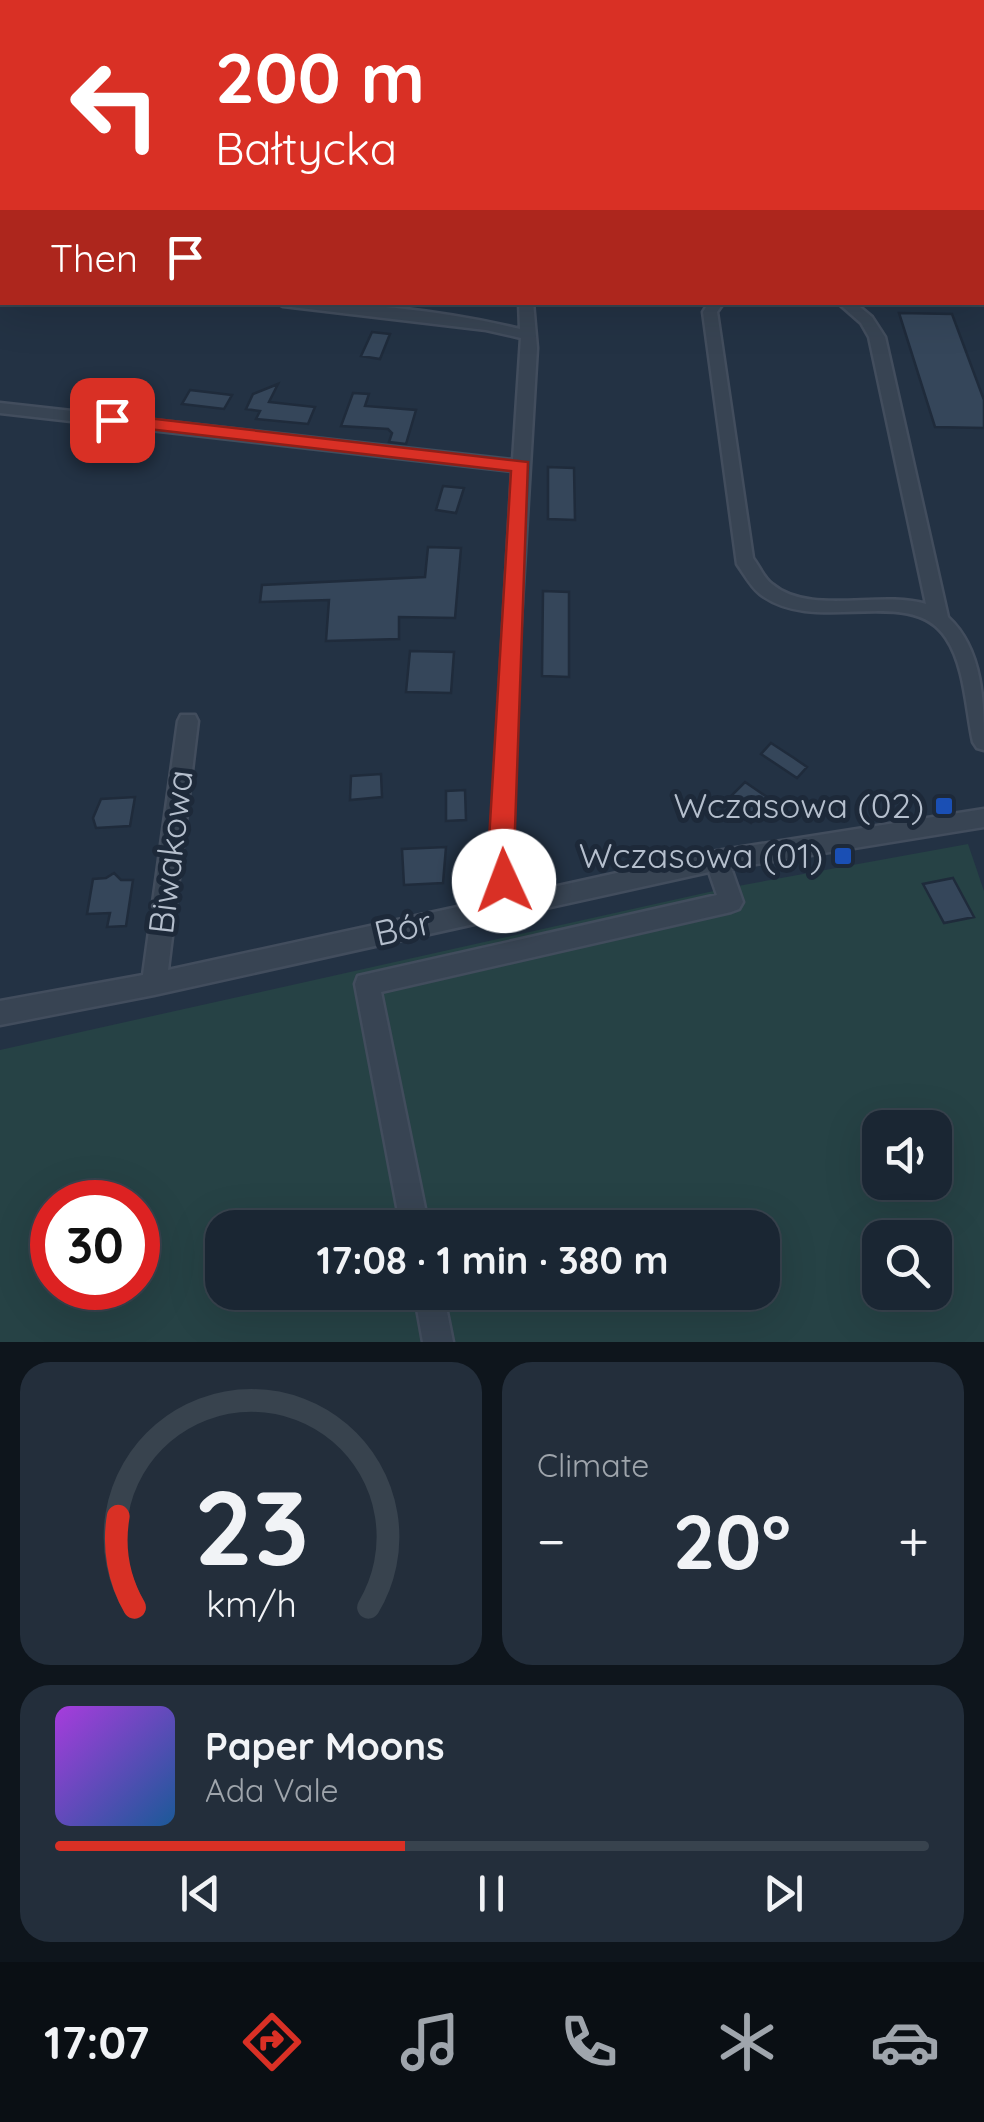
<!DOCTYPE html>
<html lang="en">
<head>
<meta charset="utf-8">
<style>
	body { margin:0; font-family:Quicksand,sans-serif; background:#232e3b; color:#f1f3f6; height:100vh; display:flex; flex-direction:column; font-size:38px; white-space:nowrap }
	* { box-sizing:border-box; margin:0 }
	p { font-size:32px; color:#9fa5ac }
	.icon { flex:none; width:55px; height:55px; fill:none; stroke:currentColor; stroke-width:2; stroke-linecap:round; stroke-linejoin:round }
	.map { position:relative; height:1342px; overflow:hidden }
	.drawer { display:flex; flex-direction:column; gap:20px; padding:20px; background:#0e151c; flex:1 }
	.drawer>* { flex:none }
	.guide { position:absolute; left:0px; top:0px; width:985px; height:305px; box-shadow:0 10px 40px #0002,0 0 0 2px #38434e; background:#d93025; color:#fff; overflow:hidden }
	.fabs { position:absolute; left:862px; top:1110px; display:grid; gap:20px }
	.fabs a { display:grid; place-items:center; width:90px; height:90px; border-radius:20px; background:#1a2633; box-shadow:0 10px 40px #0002,0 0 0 2px #38434e; font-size:50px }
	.speed { position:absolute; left:30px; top:1180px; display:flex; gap:20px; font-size:50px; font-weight:700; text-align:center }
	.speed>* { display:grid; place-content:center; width:130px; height:130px; border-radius:50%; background:#1a2633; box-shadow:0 10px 40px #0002,0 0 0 2px #38434e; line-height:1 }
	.speed .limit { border:15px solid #d22; background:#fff; color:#111 }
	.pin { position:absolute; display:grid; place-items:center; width:85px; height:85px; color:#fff; margin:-42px; border-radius:20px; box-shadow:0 5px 15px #0006 }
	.me { position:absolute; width:110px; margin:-55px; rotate:358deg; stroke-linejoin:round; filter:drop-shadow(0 0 8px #0008) }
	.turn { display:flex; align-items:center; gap:35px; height:210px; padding:0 50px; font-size:45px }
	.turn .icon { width:130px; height:130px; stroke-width:2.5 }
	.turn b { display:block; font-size:70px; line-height:85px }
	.then { display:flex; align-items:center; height:95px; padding:0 50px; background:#0003; gap:20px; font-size:38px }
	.big { font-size:75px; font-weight:700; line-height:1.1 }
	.drawer .tile { flex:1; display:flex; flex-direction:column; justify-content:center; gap:15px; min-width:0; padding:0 35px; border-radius:30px; background:#232e3b }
	.drawer .dial { align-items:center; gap:0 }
	.dial svg { height:260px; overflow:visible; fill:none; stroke:#38434e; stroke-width:7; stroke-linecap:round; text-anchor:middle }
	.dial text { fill:#f1f3f6; stroke:none }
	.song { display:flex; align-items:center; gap:30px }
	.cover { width:120px; height:120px; border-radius:15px; background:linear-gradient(135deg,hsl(280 70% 55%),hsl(210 70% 35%)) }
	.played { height:10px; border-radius:5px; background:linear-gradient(90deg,#d93025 40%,#38434e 40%) }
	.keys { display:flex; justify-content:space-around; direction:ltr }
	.heat { display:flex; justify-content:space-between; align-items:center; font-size:55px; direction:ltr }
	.drawer .tiles { flex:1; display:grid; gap:20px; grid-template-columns:1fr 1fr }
	.tile:last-child { grid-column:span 2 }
	.trip { position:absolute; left:205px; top:1210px; width:575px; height:100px; border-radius:30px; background:#1a2633; box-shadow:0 10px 40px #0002,0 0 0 2px #38434e; font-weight:700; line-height:100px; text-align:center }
	.menu { display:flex; height:160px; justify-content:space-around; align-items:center; background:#0a0f14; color:#9fa5ac }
	.menu .icon { width:70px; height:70px }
	.menu .selected { color:#d93025 }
	.menu b { font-size:45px; color:#f1f3f6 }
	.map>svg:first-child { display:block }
	.green { fill:#264245; fill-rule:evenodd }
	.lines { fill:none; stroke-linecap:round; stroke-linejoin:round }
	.river { fill:#152844; fill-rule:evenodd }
	.building { fill:#35465a; stroke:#1f2b3b; stroke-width:2.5 }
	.minor-casing { stroke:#424d5d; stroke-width:5 }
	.minor { fill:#384453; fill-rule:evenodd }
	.route { fill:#d93025; stroke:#8d1f18; stroke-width:2.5 }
	.transit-dot { fill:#1a4fb4; stroke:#1d2939; stroke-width:4 }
	.labels { text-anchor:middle; stroke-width:10; stroke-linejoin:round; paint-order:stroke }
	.poi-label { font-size:35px; fill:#b5bfcd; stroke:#1d2939; text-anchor:end }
	.street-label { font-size:35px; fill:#b5bfcd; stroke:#1d2939 }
</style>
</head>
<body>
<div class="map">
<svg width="984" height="1342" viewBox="0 0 984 1342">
	<rect width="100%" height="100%" fill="#233244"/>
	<path class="green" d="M968 844 984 891V1342H0V1050L727 888ZM880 1128H935V1182H880ZM52 1202H138V1288H52ZM222 1228H762V1292H222ZM880 1238H935V1292H880Z"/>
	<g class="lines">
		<path class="river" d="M887 0H936L937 2H889Z
			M984 1V13H982V2H978Z"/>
	</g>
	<path class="building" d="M899 313 952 314 984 400V428L935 427Z
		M372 332 390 334 380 359 361 356Z
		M278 384 269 402 315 407 308 424 256 419 260 411 246 409 253 394Z
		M190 390 232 395 224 409 182 404Z
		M353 393 369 394 365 406 416 410 406 444 389 442 392 433 388 429 341 426Z
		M548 467 574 468 575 520 548 519Z
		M443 486 464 488 456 513 436 510Z
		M428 547 461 548 455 618 399 617V639L326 641 329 600 260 602 262 585 425 577Z
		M543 591 569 592V677L542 676Z
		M410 651 454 652 451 693 406 692Z
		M771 743 794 758 807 767 797 778 761 754Z
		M381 774 382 797 350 800 351 776Z
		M745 782 773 801 751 823 724 803Z
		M465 790 466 820 446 821V791Z
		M135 797 130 826 96 828 93 818 101 799Z
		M446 847 443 883 404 885 402 849Z
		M114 873 121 880H133L126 926 107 927 110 913 87 914 93 879 106 878Z
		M953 878 974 917 944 923 923 884Z"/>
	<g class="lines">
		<defs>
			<path id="minor" d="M305 0H347L348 2H307Z
				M0 126H2V134H0Z
				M0 268H2V276H0Z
				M276 302C357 302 442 310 520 329L519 302H533L537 348 520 637 512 857 517 895 717 851 984 809V827L731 868 743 902 739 909 731 912 381 992 429 1228H401L355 984 358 976 717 895 709 872 154 995 0 1025V1001L143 975 178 721 181 715H195L198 721 168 970 494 899 490 857 512 471 0 413V403L513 460 521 338 486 330 283 306Z
				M709 302H724L717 312 753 558C759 566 764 578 772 584 810 616 879 590 926 604L869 337 861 323 837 302H854L872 317 885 337 948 617C984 650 984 705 984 750L977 748 973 742C966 710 965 666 946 638 910 583 816 637 760 594 751 587 744 574 737 564L703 312Z
				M414 1292H443L453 1342H423Z"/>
		</defs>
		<use href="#minor" class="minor-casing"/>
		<use href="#minor" class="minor"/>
	</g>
	<path class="route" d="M112 414 528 462 514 857 517 881 513 889 504 893 494 889 488 857 511 471 105 424V416Z"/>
	<g class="transit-dot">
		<rect x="934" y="796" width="20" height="20" rx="5"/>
		<rect x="833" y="846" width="20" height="20" rx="5"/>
	</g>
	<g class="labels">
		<g class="poi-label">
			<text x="924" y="818">Wczasowa (02)</text>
			<text x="823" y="868">Wczasowa (01)</text>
		</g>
		<g class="street-label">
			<text transform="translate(171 852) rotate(-83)" y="12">Biwakowa</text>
			<text transform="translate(403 928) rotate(-13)" y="12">Bór</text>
		</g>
	</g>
</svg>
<div class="fabs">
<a><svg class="icon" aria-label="sound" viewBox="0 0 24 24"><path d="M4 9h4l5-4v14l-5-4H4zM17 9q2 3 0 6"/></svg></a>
<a><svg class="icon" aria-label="search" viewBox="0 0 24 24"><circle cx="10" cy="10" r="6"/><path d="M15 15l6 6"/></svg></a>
</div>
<div class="speed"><div class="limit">30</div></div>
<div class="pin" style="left:112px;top:420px;background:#d93025"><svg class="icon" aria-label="arrive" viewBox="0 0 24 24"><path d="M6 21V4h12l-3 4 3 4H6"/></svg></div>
<svg class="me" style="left:504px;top:881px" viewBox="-20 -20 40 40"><circle r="19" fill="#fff"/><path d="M0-13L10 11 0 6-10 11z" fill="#d93025"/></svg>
<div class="trip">17:08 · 1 min · 380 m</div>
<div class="guide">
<div class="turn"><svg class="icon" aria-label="left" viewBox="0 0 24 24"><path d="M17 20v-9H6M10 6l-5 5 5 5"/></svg><div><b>200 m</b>Bałtycka</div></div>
<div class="then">Then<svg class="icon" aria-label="arrive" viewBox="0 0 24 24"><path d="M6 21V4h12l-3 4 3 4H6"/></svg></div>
</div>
</div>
<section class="drawer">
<div class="tiles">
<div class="tile dial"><svg viewBox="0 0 100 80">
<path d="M14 69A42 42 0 1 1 86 69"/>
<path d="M14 69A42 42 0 0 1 9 41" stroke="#d93025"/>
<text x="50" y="56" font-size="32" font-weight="700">23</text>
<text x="50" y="72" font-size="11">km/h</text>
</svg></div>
<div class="tile"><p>Climate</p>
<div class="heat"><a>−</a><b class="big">20°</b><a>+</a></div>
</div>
<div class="tile">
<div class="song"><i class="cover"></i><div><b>Paper Moons</b><p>Ada Vale</p></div></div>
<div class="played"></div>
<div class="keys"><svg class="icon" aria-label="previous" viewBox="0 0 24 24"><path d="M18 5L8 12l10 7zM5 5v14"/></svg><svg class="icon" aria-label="pause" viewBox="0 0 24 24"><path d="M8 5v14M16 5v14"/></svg><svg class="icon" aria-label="next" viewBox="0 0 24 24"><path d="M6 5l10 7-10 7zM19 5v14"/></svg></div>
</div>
</div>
</section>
<nav class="menu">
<b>17:07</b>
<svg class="icon selected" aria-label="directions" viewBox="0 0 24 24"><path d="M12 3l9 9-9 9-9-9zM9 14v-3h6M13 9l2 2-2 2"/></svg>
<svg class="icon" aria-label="music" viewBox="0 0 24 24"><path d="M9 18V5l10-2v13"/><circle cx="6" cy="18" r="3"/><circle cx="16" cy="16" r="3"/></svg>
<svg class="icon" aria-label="phone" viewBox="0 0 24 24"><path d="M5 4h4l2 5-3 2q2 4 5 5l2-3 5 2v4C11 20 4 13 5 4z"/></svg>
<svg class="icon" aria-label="climate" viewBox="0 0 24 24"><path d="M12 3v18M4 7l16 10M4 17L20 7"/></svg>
<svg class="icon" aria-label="car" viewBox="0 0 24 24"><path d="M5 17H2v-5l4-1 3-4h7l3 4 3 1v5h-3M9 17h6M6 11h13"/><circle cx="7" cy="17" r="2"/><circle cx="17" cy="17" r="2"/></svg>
</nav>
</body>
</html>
